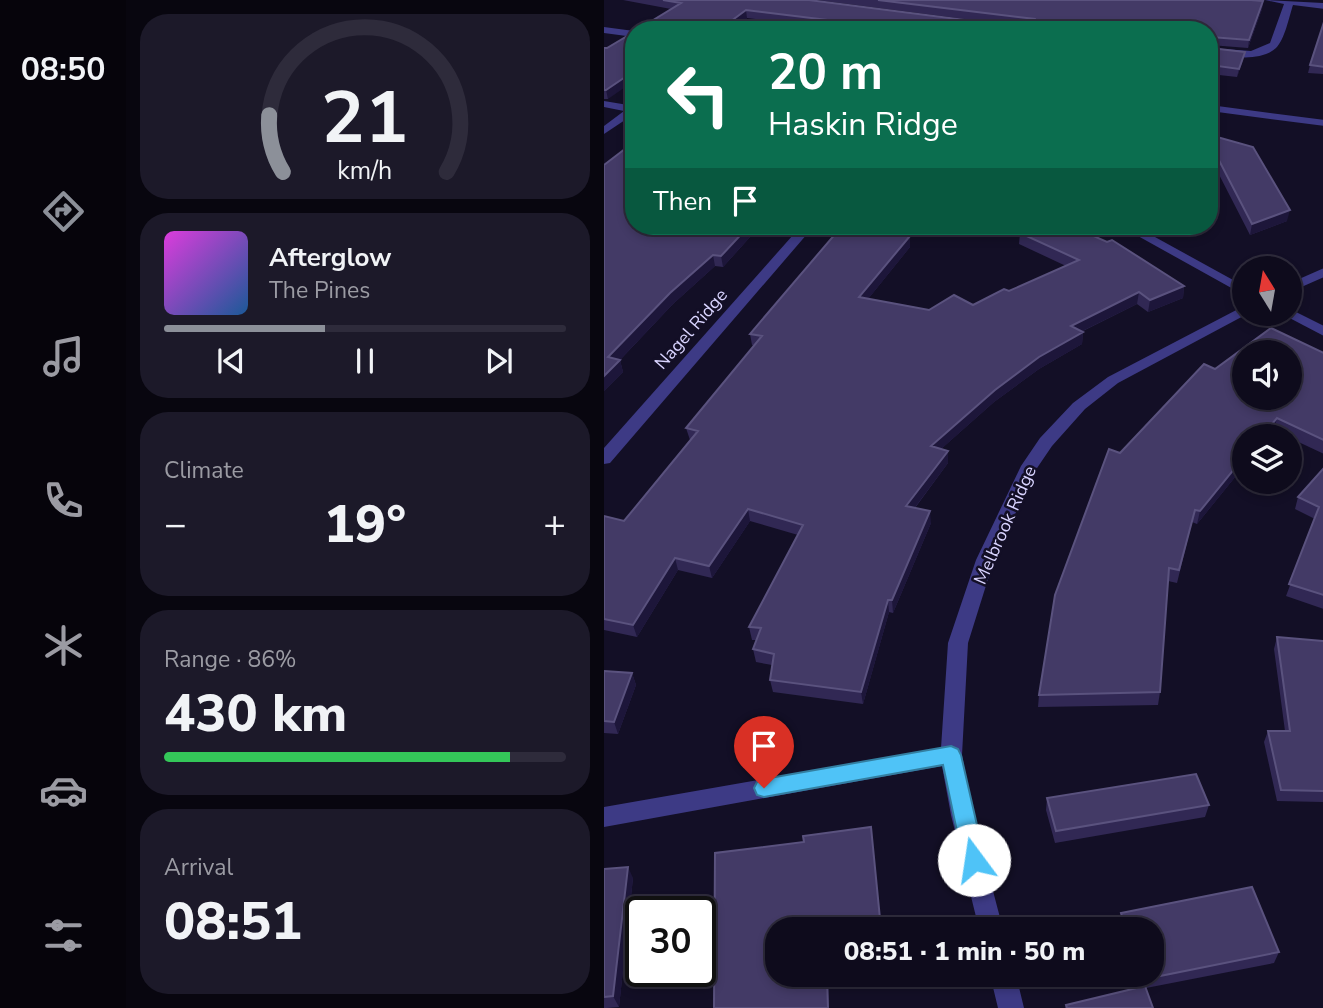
<!DOCTYPE html>
<html lang="en">
<head>
<meta charset="utf-8">
<style>
	body { margin:0; font-family:"Nunito Sans",sans-serif; background:#1c1929; color:#f1f3f6; height:100vh; display:flex; flex-direction:column; font-size:26px; white-space:nowrap }
	* { box-sizing:border-box; margin:0 }
	p { font-size:23px; color:#9b9ba3 }
	.icon { flex:none; width:38px; height:38px; fill:none; stroke:currentColor; stroke-width:2; stroke-linecap:round; stroke-linejoin:round }
	.map { position:relative; flex:1; overflow:hidden }
	.drawer { display:flex; flex-direction:column; gap:14px; padding:14px; background:#08060f; width:478px }
	.drawer>* { flex:none }
	.top-card { position:absolute; left:21px; top:21px; width:593px; height:214px; border-radius:28px; box-shadow:0 4px 10px #0003,0 0 0 2px #2e2b3b; background:#0b6e4f; color:#fff; overflow:hidden }
	.needle { width:46px; rotate:349deg }
	.tools { position:absolute; left:628px; top:256px; display:grid; gap:14px }
	.tools a { display:grid; place-items:center; width:70px; height:70px; border-radius:50%; background:#0e0b1c; box-shadow:0 4px 10px #0003,0 0 0 2px #2e2b3b; font-size:35px }
	.speed { position:absolute; left:21px; top:896px; display:flex; gap:14px; font-size:35px; font-weight:700; text-align:center }
	.speed>* { display:grid; place-content:center; width:91px; height:91px; border-radius:50%; background:#0e0b1c; box-shadow:0 4px 10px #0003,0 0 0 2px #2e2b3b; line-height:1 }
	.speed .limit { border:4px solid #111; border-radius:10px; background:#fff; color:#111 }
	.pin { position:absolute; display:grid; place-items:center; width:60px; height:60px; color:#fff; margin:-72px -30px; border-radius:50% 50% 50% 0; rotate:-45deg; box-shadow:0 0 7px #0007 }
	.pin .icon { rotate:45deg }
	.me { position:absolute; width:77px; margin:-38px; rotate:346deg; stroke-linejoin:round; filter:drop-shadow(0 0 5px #0008) }
	.turn { display:flex; align-items:center; gap:24px; height:147px; padding:0 28px; font-size:32px }
	.turn .icon { width:91px; height:91px; stroke-width:2.5 }
	.turn b { display:block; font-size:49px; line-height:60px }
	.then { display:flex; align-items:center; height:66px; padding:0 28px; background:#0003; gap:14px; font-size:26px }
	.big { font-size:52px; font-weight:800; line-height:1.1 }
	.drawer .widget { flex:1; display:flex; flex-direction:column; justify-content:center; gap:10px; min-width:0; padding:0 24px; border-radius:28px; background:#1c1929 }
	.drawer .dial { align-items:center; gap:0 }
	.dial svg { height:182px; overflow:visible; fill:none; stroke:#2e2b3b; stroke-width:7; stroke-linecap:round; text-anchor:middle }
	.dial text { fill:#f1f3f6; stroke:none }
	.song { display:flex; align-items:center; gap:21px }
	.cover { width:84px; height:84px; border-radius:10px; background:linear-gradient(135deg,hsl(300 70% 55%),hsl(210 70% 35%)) }
	.played { height:7px; border-radius:4px; background:linear-gradient(90deg,#8c9099 40%,#2e2b3b 40%) }
	.keys { display:flex; justify-content:space-around; direction:ltr }
	.heat { display:flex; justify-content:space-between; align-items:center; font-size:38px; direction:ltr }
	.charge { height:10px; border-radius:5px; background:linear-gradient(90deg,#34c759 86%,#2e2b3b 0) }
	.trip { position:absolute; left:161px; top:917px; width:399px; height:70px; border-radius:28px; background:#0e0b1c; box-shadow:0 4px 10px #0003,0 0 0 2px #2e2b3b; font-weight:800; line-height:70px; text-align:center }
	main { display:flex; flex:1; min-height:0 }
	.dock { display:flex; flex-direction:column; width:126px; justify-content:space-around; align-items:center; background:#06040b; color:#9b9ba3 }
	.dock .icon { width:49px; height:49px }
	.dock .current { color:#8c9099 }
	.dock b { font-size:32px; color:#f1f3f6 }
	.map>svg:first-child { display:block }
	.lines { fill:none; stroke-linecap:round; stroke-linejoin:round }
	.minor { fill:#3d3a85; fill-rule:evenodd }
	.tertiary { fill:#3d3a85; fill-rule:evenodd }
	.wall { fill:#312854 }
	.shaded-wall { fill:#1d163a }
	.building { fill:#433a66; stroke:#5a527e; stroke-width:2; fill-rule:evenodd }
	.route { fill:#4fc3f7; stroke:#337fa1; stroke-width:2 }
	.labels { text-anchor:middle; stroke-width:5; stroke-linejoin:round; paint-order:stroke }
	.street-label { font-size:18px; fill:#d9d4ff; stroke:#130f26 }
</style>
</head>
<body>
<main>
<nav class="dock">
<b>08:50</b>
<svg class="icon current" aria-label="directions" viewBox="0 0 24 24"><path d="M12 3l9 9-9 9-9-9zM9 14v-3h6M13 9l2 2-2 2"/></svg>
<svg class="icon" aria-label="music" viewBox="0 0 24 24"><path d="M9 18V5l10-2v13"/><circle cx="6" cy="18" r="3"/><circle cx="16" cy="16" r="3"/></svg>
<svg class="icon" aria-label="phone" viewBox="0 0 24 24"><path d="M5 4h4l2 5-3 2q2 4 5 5l2-3 5 2v4C11 20 4 13 5 4z"/></svg>
<svg class="icon" aria-label="climate" viewBox="0 0 24 24"><path d="M12 3v18M4 7l16 10M4 17L20 7"/></svg>
<svg class="icon" aria-label="car" viewBox="0 0 24 24"><path d="M5 17H2v-5l4-1 3-4h7l3 4 3 1v5h-3M9 17h6M6 11h13"/><circle cx="7" cy="17" r="2"/><circle cx="17" cy="17" r="2"/></svg>
<svg class="icon" aria-label="filters" viewBox="0 0 24 24"><path d="M4 7h16M4 17h16"/><circle cx="9" cy="7" r="2"/><circle cx="15" cy="17" r="2"/></svg>
</nav>
<section class="drawer">
<div class="widget dial"><svg viewBox="0 0 100 80">
<path d="M14 69A42 42 0 1 1 86 69"/>
<path d="M14 69A42 42 0 0 1 8 44" stroke="#8c9099"/>
<text x="50" y="56" font-size="32" font-weight="700">21</text>
<text x="50" y="72" font-size="11">km/h</text>
</svg></div>
<div class="widget">
<div class="song"><i class="cover"></i><div><b>Afterglow</b><p>The Pines</p></div></div>
<div class="played"></div>
<div class="keys"><svg class="icon" aria-label="previous" viewBox="0 0 24 24"><path d="M18 5L8 12l10 7zM5 5v14"/></svg><svg class="icon" aria-label="pause" viewBox="0 0 24 24"><path d="M8 5v14M16 5v14"/></svg><svg class="icon" aria-label="next" viewBox="0 0 24 24"><path d="M6 5l10 7-10 7zM19 5v14"/></svg></div>
</div>
<div class="widget"><p>Climate</p>
<div class="heat"><a>−</a><b class="big">19°</b><a>+</a></div>
</div>
<div class="widget"><p>Range · 86%</p><b class="big">430 km</b><div class="charge"></div></div>
<div class="widget"><p>Arrival</p><b class="big">08:51</b></div>
</section>
<div class="map">
<svg width="720" height="1008" viewBox="0 0 720 1008">
	<rect width="100%" height="100%" fill="#130f26"/>
	<g class="lines">
		<path class="minor" d="M661 0 720 3V9L689 5C685 17 681 39 672 48 656 63 625 56 606 54V48L647 51 666 43 680 4Z
			M0 101 30 106V114L0 134V126L20 111 0 107Z
			M197 226H210L6 463 0 464V448Z
			M516 226H531L640 286V295Z
			M720 268V277L686 292V283Z
			M640 306V313H645L514 383 481 409 448 446 431 471 390 560 364 643 358 755 369 815 399 929H375L347 815 338 766 0 827V807L337 748 344 643 372 560 417 466 436 438 469 403 504 377Z
			M686 309 720 326V336L676 313H686Z
			M386 975H412L420 1008H394Z"/>
		<path class="tertiary" d="M0 27 30 31V37L0 33Z
			M606 105 720 120V126L606 111Z"/>
	</g>
	<path class="wall" d="M19 0H205L400 25H408L213 0H651L659 1 658 9 644 48 606 45 607 48 639 60 633 77 606 74V30H240L143 18 127 30H33L67 9Z
		M720 22V74L704 73 706 65Z
		M0 48H3L4 99H0Z
		M606 135 683 221 646 235 606 157Z
		M30 226H156L119 267 111 266 69 304 16 360 19 372 0 391Z
		M416 233 580 286 579 298 544 312 533 304 477 332H479L478 344 435 369 390 402 337 449 344 463 311 508 327 523 289 613 285 612 259 704 169 692 166 680 168 665 152 662 149 649 153 640H148L145 627 194 535 146 521 108 578 74 570 33 637 0 630V516L20 521 86 440 82 428 150 346 148 345 146 334 306 236V247L264 299 325 310 369 305 405 291 462 266 415 244Z
		M720 353V454L686 438V436H682L670 430 665 436H640V466L593 524 588 522 573 583 564 581 556 692 554 705 434 707 435 695 516 453 611 369Z
		M720 468V609L682 596 711 519 691 509 694 497Z
		M673 637 720 641V802L673 801 660 742 664 731H681L670 649Z
		M0 671 28 673 32 685 14 734 0 733Z
		M443 798 605 805 601 817 451 843 442 810Z
		M267 827 277 929H173V975H282V979L225 988V1008H110L111 853 200 842 199 836Z
		M0 869 29 878 15 1007 3 1008H0Z
		M517 913 675 952 670 963 542 988 549 1008H461L462 1005 533 988 529 975H548V929H516L515 924Z"/>
	<path class="shaded-wall" d="M659 1 658 9 644 48 645 40Z
		M142 10 143 18 127 30H115Z
		M641 52 639 60 633 77 635 69Z
		M30 71V81L4 99 2 90Z
		M686 210 683 221 646 235 648 224Z
		M145 226H156L119 267 117 256Z
		M306 236V247L256 309 255 297Z
		M109 255 111 266 69 304 13 363 16 360 19 372 0 391V376L4 357 66 293Z
		M580 286 579 298 544 312 546 300Z
		M535 292 533 304 466 337 467 326Z
		M479 332 478 344 435 369 390 402 327 458V446L391 390 435 357Z
		M673 418 670 430 665 436H658Z
		M344 451V463L303 518 302 506Z
		M640 457V466L593 524 596 511Z
		M144 509 146 521 108 578 105 566Z
		M326 511 327 523 289 613 288 600Z
		M71 558 74 570 33 637 29 625Z
		M284 600 285 612 259 704 257 692Z
		M28 673 32 685 14 734 10 722Z
		M24 867 29 878 15 1007 9 996Z
		M223 978 225 988V1008H224Z"/>
	<path class="building" d="M59 0H205L400 25H430L433 22 431 19 274 0H647L659 1 645 40 607 37 606 39V30H306L142 10 115 30H33L77 3Z
		M720 22V67L706 65Z
		M30 32V71L2 90H0V48H3Z
		M606 43 607 48 641 52 635 69 606 65Z
		M606 135 649 147 686 210 648 224 606 143Z
		M30 142V226H145L117 256 109 255 66 293 4 357 16 360 0 376V165Z
		M238 226H287L306 236 255 297 325 310 350 295 369 305 400 289 405 291 475 260 416 233 419 226H467L503 242 508 240 580 286 546 300 535 292 467 326 479 332 435 357 391 390 327 446 344 451 302 506 326 511 288 600H284L257 692 166 680 170 654 149 649 157 628 145 627 199 525 144 509 105 566 71 558 29 625 0 619V516L20 521 94 431 82 428 158 336 146 334Z
		M667 328 720 353V440L673 418 658 436H640V457L596 511 591 510 575 570 565 568 556 692 435 695 451 595 505 449 516 453 600 364 611 369ZM640 352H686V397H640Z
		M720 468V595L685 584 715 507 694 497Z
		M673 637 720 641V791L677 790 664 731H686Z
		M0 671 28 673 10 722 0 721Z
		M592 774 605 805 452 831 443 798Z
		M267 827 277 929H173V975H242L223 978 224 1008H110L111 853 200 842 199 836Z
		M24 867 9 996 0 997V869Z
		M648 887 675 952 536 980 535 975H548V929H522L517 913Z
		M541 986 549 1008H463L462 1005Z"/>
	<path class="route" d="M347 746 354 749 357 755 381 860 377 868 370 870 362 868 359 860 339 765 160 797 153 795 150 788 153 782 160 779Z"/>
	<g class="labels">
		<g class="street-label">
			<text transform="translate(87 329) rotate(-49)" y="6">Nagel Ridge</text>
			<text transform="translate(401 525) rotate(-66)" y="6">Melbrook Ridge</text>
		</g>
	</g>
</svg>
<div class="tools">
<a><svg class="needle" viewBox="-14 -14 28 28"><path d="M0-13l5 13h-10z" fill="#e53935"/><path d="M0 13l5-13h-10z" fill="#9b9ba3"/></svg></a>
<a><svg class="icon" aria-label="sound" viewBox="0 0 24 24"><path d="M4 9h4l5-4v14l-5-4H4zM17 9q2 3 0 6"/></svg></a>
<a><svg class="icon" aria-label="layers" viewBox="0 0 24 24"><path d="M12 4l9 5-9 5-9-5zM3 14l9 5 9-5"/></svg></a>
</div>
<div class="speed"><div class="limit">30</div></div>
<div class="pin" style="left:160px;top:788px;background:#d93025"><svg class="icon" aria-label="arrive" viewBox="0 0 24 24"><path d="M6 21V4h12l-3 4 3 4H6"/></svg></div>
<svg class="me" style="left:370px;top:860px" viewBox="-20 -20 40 40"><circle r="19" fill="#fff"/><path d="M0-13L10 11 0 6-10 11z" fill="#4fc3f7"/></svg>
<div class="trip">08:51 · 1 min · 50 m</div>
<div class="top-card">
<div class="turn"><svg class="icon" aria-label="left" viewBox="0 0 24 24"><path d="M17 20v-9H6M10 6l-5 5 5 5"/></svg><div><b>20 m</b>Haskin Ridge</div></div>
<div class="then">Then<svg class="icon" aria-label="arrive" viewBox="0 0 24 24"><path d="M6 21V4h12l-3 4 3 4H6"/></svg></div>
</div>
</div>
</main>
</body>
</html>
